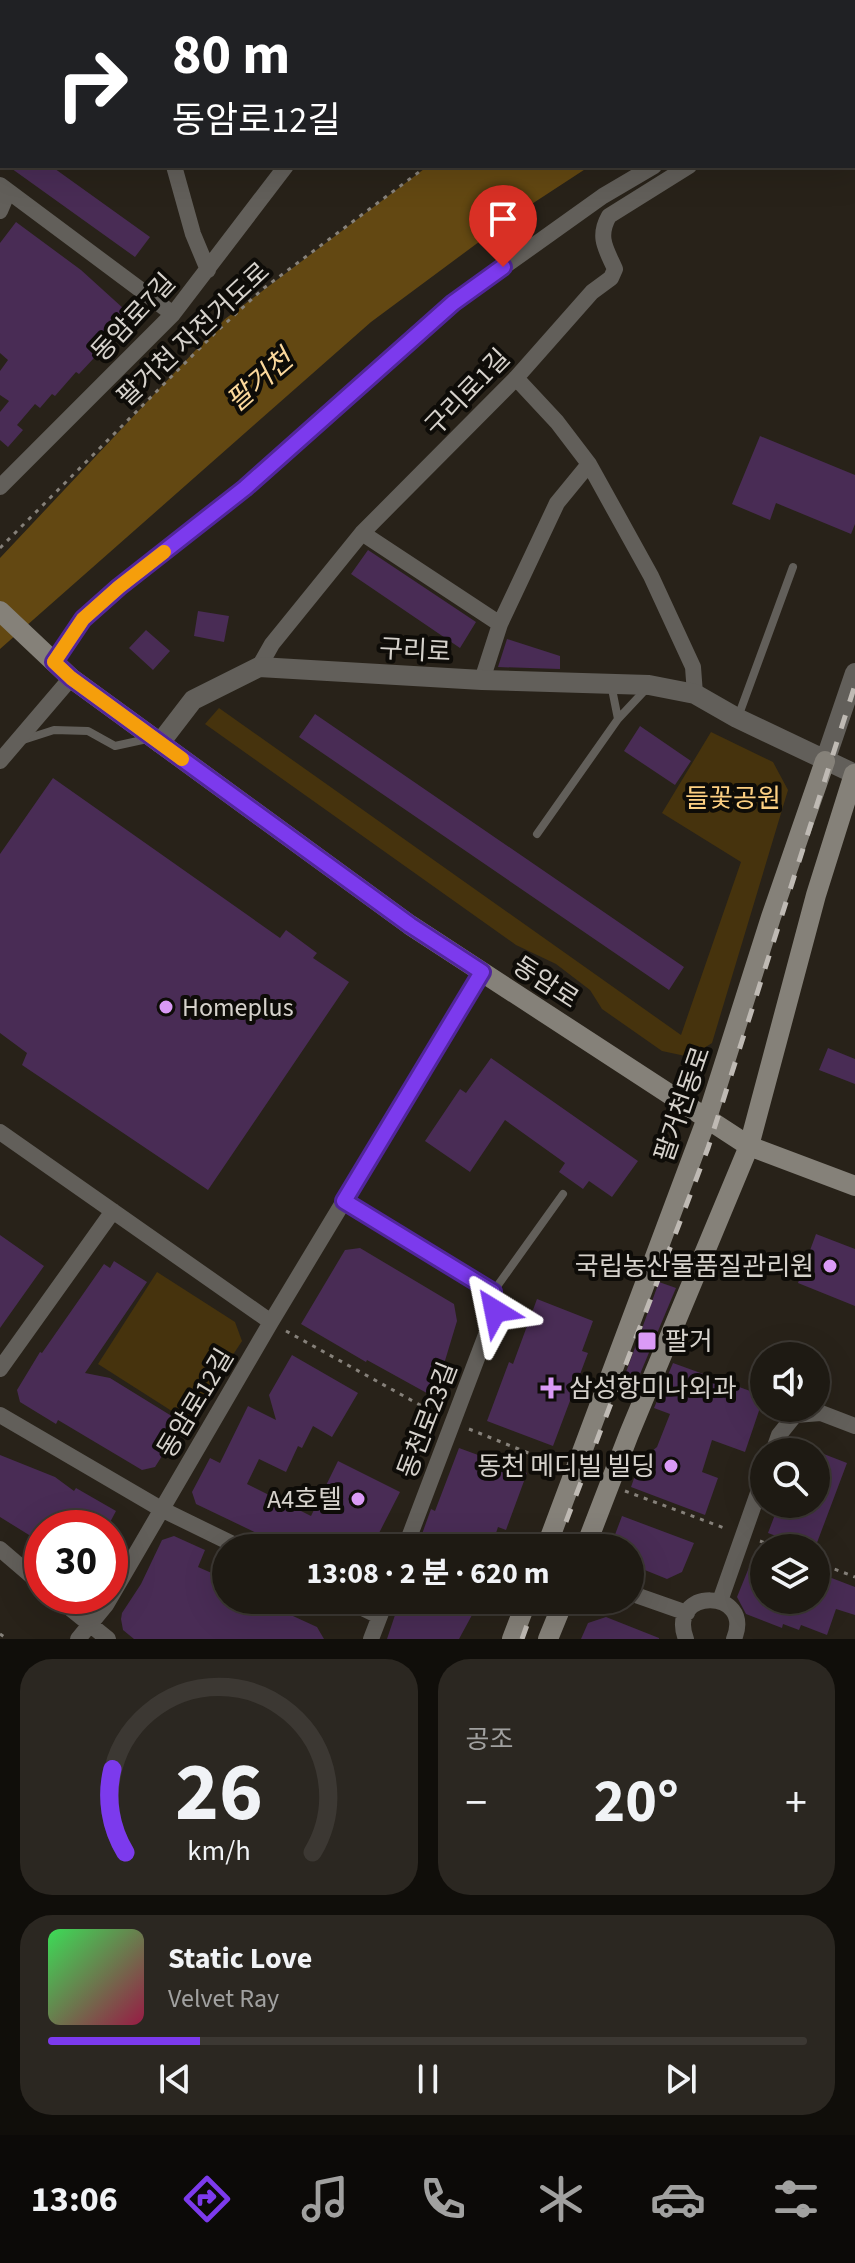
<!DOCTYPE html>
<html lang="ko">
<head>
<meta charset="utf-8">
<style>
	body { margin:0; font-family:"Source Sans 3","Noto Sans KR",sans-serif; background:#2b2721; color:#f1f3f6; height:100vh; display:flex; flex-direction:column; font-size:30px; white-space:nowrap }
	* { box-sizing:border-box; margin:0 }
	p { font-size:26px; color:#a1a1a0 }
	.icon { flex:none; width:44px; height:44px; fill:none; stroke:currentColor; stroke-width:2; stroke-linecap:round; stroke-linejoin:round }
	.map { position:relative; height:1639px; overflow:hidden }
	.panel { display:flex; flex-direction:column; gap:20px; padding:20px; background:#100e0a; flex:1 }
	.panel>* { flex:none }
	.hud { position:absolute; left:0px; top:0px; width:856px; height:168px; box-shadow:0 8px 32px #0002,0 0 0 2px #3c3833; background:#202124; color:#fff; overflow:hidden }
	.buttons { position:absolute; left:750px; top:1342px; display:grid; gap:16px }
	.buttons a { display:grid; place-items:center; width:80px; height:80px; border-radius:50%; background:#1e1a13; box-shadow:0 8px 32px #0002,0 0 0 2px #3c3833; font-size:40px }
	.speed { position:absolute; left:24px; top:1510px; display:flex; gap:16px; font-size:40px; font-weight:700; text-align:center }
	.speed>* { display:grid; place-content:center; width:104px; height:104px; border-radius:50%; background:#1e1a13; box-shadow:0 8px 32px #0002,0 0 0 2px #3c3833; line-height:1 }
	.speed .limit { border:12px solid #d22; background:#fff; color:#111 }
	.pin { position:absolute; display:grid; place-items:center; width:68px; height:68px; color:#fff; margin:-82px -34px; border-radius:50% 50% 50% 0; rotate:-45deg; box-shadow:0 0 8px #0007 }
	.pin .icon { rotate:45deg }
	.me { position:absolute; width:88px; margin:-44px; rotate:325deg; stroke-linejoin:round; filter:drop-shadow(0 0 6px #0008) }
	.turn { display:flex; align-items:center; gap:28px; height:168px; padding:0 40px; font-size:36px }
	.turn .icon { width:104px; height:104px; stroke-width:2.5 }
	.turn b { display:block; font-size:56px; line-height:68px }
	.big { font-size:60px; font-weight:700; line-height:1.1 }
	.panel .tile { flex:1; display:flex; flex-direction:column; justify-content:center; gap:12px; min-width:0; padding:0 28px; border-radius:32px; background:#2b2721 }
	.panel .dial { align-items:center; gap:0 }
	.dial svg { height:208px; overflow:visible; fill:none; stroke:#3c3833; stroke-width:7; stroke-linecap:round; text-anchor:middle }
	.dial text { fill:#f1f3f6; stroke:none }
	.song { display:flex; align-items:center; gap:24px }
	.cover { width:96px; height:96px; border-radius:12px; background:linear-gradient(135deg,hsl(130 70% 55%),hsl(340 70% 35%)) }
	.played { height:8px; border-radius:4px; background:linear-gradient(90deg,#7c3aed 20%,#3c3833 20%) }
	.keys { display:flex; justify-content:space-around; direction:ltr }
	.heat { display:flex; justify-content:space-between; align-items:center; font-size:44px; direction:ltr }
	.panel .tiles { flex:1; display:grid; gap:20px; grid-template-columns:1fr 1fr }
	.tile:last-child { grid-column:span 2 }
	.trip { position:absolute; left:212px; top:1534px; width:432px; height:80px; border-radius:40px; background:#1e1a13; box-shadow:0 8px 32px #0002,0 0 0 2px #3c3833; font-weight:700; line-height:80px; text-align:center }
	.menu { display:flex; height:128px; justify-content:space-around; align-items:center; background:#0c0a08; color:#a1a1a0 }
	.menu .icon { width:56px; height:56px }
	.menu .current { color:#7c3aed }
	.menu b { font-size:36px; color:#f1f3f6 }
	.map>svg:first-child { display:block }
	.green { fill:#46330d }
	.water { fill:#634812 }
	.building { fill:#492c55 }
	.lines { fill:none; stroke-linecap:round; stroke-linejoin:round }
	.path { stroke:#86817a; stroke-width:3; stroke-dasharray:4 6; stroke-linecap:butt }
	.service { stroke:#625f5a; stroke-width:8 }
	.minor { stroke:#625f5a; stroke-width:16 }
	.tertiary { stroke:#625f5a; stroke-width:20 }
	.secondary { stroke:#858179; stroke-width:20 }
	.rail { stroke:#bfbab4; stroke-width:5; stroke-dasharray:14 14; stroke-linecap:butt }
	.route-casing { stroke:#51269a; stroke-width:20 }
	.route { stroke:#7c3aed; stroke-width:14 }
	.slow { stroke:#f59e0b; stroke-width:14 }
	.poi-dot { fill:#da9af6; stroke:#0e0c08; stroke-width:3 }
	.labels { text-anchor:middle; stroke-width:8; stroke-linejoin:round; paint-order:stroke }
	.street-label { font-size:26px; fill:#d6d2cc; stroke:#0e0c08 }
	.park-label { font-size:26px; fill:#fdd083; stroke:#0e0c08 }
	.poi-label { font-size:26px; fill:#d6d2cc; stroke:#0e0c08; text-anchor:start }
	.water-label { font-size:28px; font-style:italic; fill:#fbd89c; stroke:#0e0c08 }
</style>
</head>
<body>
<div class="map">
<svg width="855" height="1639" viewBox="0 0 855 1639">
	<rect width="100%" height="100%" fill="#282219"/>
	<path class="green" d="M219 708 681 1035 741 862 662 813 711 732 773 762 788 790 712 1043 690 1057 662 1051 602 1009 590 990 556 964 516 945 205 724Z
		M157 1272 235 1322 242 1341 189 1422 98 1364Z"/>
	<path class="water" d="M428 166H590L518 213 371 322 0 649V558L225 319Z"/>
	<path class="building" d="M8 166H51L150 237 135 257Z
		M16 222 81 270 124 309 125 328 111 344 109 342 79 374 76 372 55 396 52 394 40 408 35 404 17 425 23 430 8 447 0 440V412L9 401 0 395V371L8 360 0 353V243Z
		M760 436 855 475V524L851 534 776 503 770 520 732 504Z
		M368 550 476 622 460 648 351 574Z
		M198 611 229 616 224 642 194 636Z
		M146 630 170 651 153 670 129 648Z
		M507 639 560 656V669L498 667Z
		M315 714 684 967 669 990 299 737Z
		M640 726 691 761 675 785 624 751Z
		M53 778 280 938 286 930 317 953 313 958 349 982 208 1190 22 1065 27 1053 0 1033V854Z
		M828 1048 855 1059V1084L819 1070Z
		M491 1058 638 1161 612 1197 589 1181 583 1189 559 1172 565 1163 505 1120 470 1172 425 1141 460 1089 466 1093Z
		M816 1234 855 1249V1306L798 1283Z
		M0 1235 44 1266 0 1328Z
		M360 1248 454 1304 457 1321 434 1397 367 1360 366 1362 301 1324 345 1250Z
		M114 1261 147 1282 85 1373 110 1378 183 1423 155 1467 142 1470 58 1420 56 1424 20 1402 17 1390 40 1352 42 1353 104 1264 110 1268Z
		M659 1282 676 1288 630 1398 618 1394Z
		M537 1299 593 1321 582 1351 588 1353 553 1446 487 1421 509 1362 513 1364Z
		M292 1355 358 1393 332 1437 313 1426 302 1448 298 1446 286 1472 259 1459 247 1484 311 1516 338 1461 400 1492 377 1537 372 1534 366 1548H288L196 1504 192 1492 210 1458 220 1463 248 1406 276 1420 269 1395Z
		M673 1363 764 1396 745 1452 712 1440 702 1472 718 1478 705 1515 631 1487 640 1461 657 1447 670 1414 654 1408Z
		M459 1448 527 1473 506 1530 498 1527 491 1548H417L431 1509 435 1511Z
		M816 1451 847 1463 815 1548H809L768 1533 779 1504H816Z
		M0 1455 55 1477 74 1491 76 1488 116 1511 107 1528H42V1543L0 1517Z
		M622 1516 694 1543 682 1572 667 1579 630 1564V1548H610Z
		M174 1536 205 1550 198 1567 223 1578 221 1582 226 1585V1600H258L317 1627 324 1639H134L123 1630 121 1619 122 1613 141 1584 162 1540Z
		M752 1560 764 1564V1600H816V1572L855 1587V1615L836 1609 827 1635 801 1625 799 1630 783 1624 782 1628 746 1614 737 1597Z
		M400 1600H467L478 1604 459 1639H387Z
		M606 1617 659 1638V1639H581L588 1623Z"/>
	<g class="lines">
		<path class="path" d="M671 2 673 0
			M0 548 215 333 264 288 427 166
			M286 1331 440 1416
			M469 1429 558 1465
			M625 1491 727 1529
			M760 1541 779 1548
			M816 1562 855 1577
			M0 1634 7 1639"/>
		<path class="service" d="M611 684 618 719 648 687
			M738 717 793 567
			M23 740 54 730 88 731 115 746 147 739
			M537 834 618 719
			M493 1292 563 1194"/>
		<path class="minor" d="M138 0 139 2
			M39 2 40 0
			M409 2 411 0
			M854 12 855 11
			M0 88 2 84
			M174 166 193 234 208 270
			M0 185 173 314
			M0 211 8 192
			M516 378 557 422 589 464 651 576 693 667 695 694
			M0 487 173 314 286 166
			M362 533 500 624
			M54 662 83 619 119 587 245 488 453 303 603 196 654 166
			M259 667 272 644 362 533 516 378 592 292 611 278 615 269C606 249 597 237 609 216L689 166
			M482 680 500 624 557 503 589 464
			M0 761 71 678
			M0 1132 271 1322
			M344 1201 493 1292 495 1311 405 1548
			M0 1369 113 1211
			M0 1415 161 1509 241 1548
			M773 1452 779 1435 795 1415 821 1413 855 1426
			M0 1549 42 1585
			M630 1593 687 1613
			M55 1596 108 1639
			M346 1600 379 1616
			M720 1601 764 1476
			M78 1639 106 1605 271 1322 482 972
			M371 1639 386 1600
			M686 1639C666 1587 755 1588 734 1639"/>
		<path class="tertiary" d="M160 743 193 700 259 667 482 680 649 685 695 694 737 718 855 774
			M825 761 855 673"/>
		<path class="secondary" d="M0 611 71 678 410 925 749 1146 855 1186
			M546 1548 707 1118 771 917 825 761
			M585 1548 629 1434 749 1146 816 895 854 774
			M512 1639 527 1600
			M548 1639 564 1600"/>
		<path class="rail" d="M556 1548 708 1148 855 685
			M522 1639 536 1600"/>
	</g>
	<g class="lines">
		<defs>
			<path id="route" d="M495 1311 493 1292 344 1201 482 972 410 925 71 678 54 662 83 619 119 587 245 488 453 303 503 267"/>
		</defs>
		<use href="#route" class="route-casing"/>
		<use href="#route" class="route"/>
		<path class="slow" d="M164 552 119 587 83 619 54 662 71 678 182 759"/>
	</g>
	<g class="poi-dot">
		<circle cx="166" cy="1007" r="8"/>
		<circle cx="830" cy="1266" r="8"/>
		<rect x="637" y="1331" width="20" height="20" rx="4"/>
		<path d="M547 1376h8v8h8v8h-8v8h-8v-8h-8v-8h8z"/>
		<circle cx="671" cy="1466" r="8"/>
		<circle cx="358" cy="1499" r="8"/>
	</g>
	<g class="labels">
		<g class="street-label">
			<text transform="translate(133 317) rotate(-47)" y="9">동암로7길</text>
			<text transform="translate(193 334) rotate(-43)" y="9">팔거천 자전거도로</text>
			<text transform="translate(467 392) rotate(-46)" y="9">구리로1길</text>
			<text transform="translate(415 650) rotate(3)" y="9">구리로</text>
			<text transform="translate(546 982) rotate(33)" y="9">동암로</text>
			<text transform="translate(682 1104) rotate(-71)" y="9">팔거천동로</text>
			<text transform="translate(195 1403) rotate(-59)" y="9">동암로12길</text>
			<text transform="translate(427 1420) rotate(-69)" y="9">동천로23길</text>
		</g>
		<g class="park-label">
			<text x="733" y="807">들꽃공원</text>
		</g>
		<g class="poi-label">
			<text x="182" y="1016">Homeplus</text>
			<text x="814" y="1275" text-anchor="end">국립농산물품질관리원</text>
			<text x="665" y="1350">팔거</text>
			<text x="569" y="1397">삼성항미나외과</text>
			<text x="655" y="1475" text-anchor="end">동천 메디빌 빌딩</text>
			<text x="342" y="1508" text-anchor="end">A4호텔</text>
		</g>
		<g class="water-label">
			<text transform="translate(259 380) rotate(-41)" y="10">팔거천</text>
		</g>
	</g>
</svg>
<div class="buttons">
<a><svg class="icon" aria-label="sound" viewBox="0 0 24 24"><path d="M4 9h4l5-4v14l-5-4H4zM17 9q2 3 0 6"/></svg></a>
<a><svg class="icon" aria-label="search" viewBox="0 0 24 24"><circle cx="10" cy="10" r="6"/><path d="M15 15l6 6"/></svg></a>
<a><svg class="icon" aria-label="layers" viewBox="0 0 24 24"><path d="M12 4l9 5-9 5-9-5zM3 14l9 5 9-5"/></svg></a>
</div>
<div class="speed"><div class="limit">30</div></div>
<div class="pin" style="left:503px;top:267px;background:#d93025"><svg class="icon" aria-label="arrive" viewBox="0 0 24 24"><path d="M6 21V4h12l-3 4 3 4H6"/></svg></div>
<svg class="me" style="left:495px;top:1311px" viewBox="-20 -20 40 40"><path d="M0-17L14 15 0 8-14 15z" fill="#7c3aed" stroke="#fff" stroke-width="4"/></svg>
<div class="trip">13:08 · 2 분 · 620 m</div>
<div class="hud">
<div class="turn"><svg class="icon" aria-label="right" viewBox="0 0 24 24"><path d="M7 20v-9h11M14 6l5 5-5 5"/></svg><div><b>80 m</b>동암로12길</div></div>
</div>
</div>
<section class="panel">
<div class="tiles">
<div class="tile dial"><svg viewBox="0 0 100 80">
<path d="M14 69A42 42 0 1 1 86 69"/>
<path d="M14 69A42 42 0 0 1 9 37" stroke="#7c3aed"/>
<text x="50" y="56" font-size="32" font-weight="700">26</text>
<text x="50" y="72" font-size="11">km/h</text>
</svg></div>
<div class="tile"><p>공조</p>
<div class="heat"><a>−</a><b class="big">20°</b><a>+</a></div>
</div>
<div class="tile">
<div class="song"><i class="cover"></i><div><b>Static Love</b><p>Velvet Ray</p></div></div>
<div class="played"></div>
<div class="keys"><svg class="icon" aria-label="previous" viewBox="0 0 24 24"><path d="M18 5L8 12l10 7zM5 5v14"/></svg><svg class="icon" aria-label="pause" viewBox="0 0 24 24"><path d="M8 5v14M16 5v14"/></svg><svg class="icon" aria-label="next" viewBox="0 0 24 24"><path d="M6 5l10 7-10 7zM19 5v14"/></svg></div>
</div>
</div>
</section>
<nav class="menu">
<b>13:06</b>
<svg class="icon current" aria-label="directions" viewBox="0 0 24 24"><path d="M12 3l9 9-9 9-9-9zM9 14v-3h6M13 9l2 2-2 2"/></svg>
<svg class="icon" aria-label="music" viewBox="0 0 24 24"><path d="M9 18V5l10-2v13"/><circle cx="6" cy="18" r="3"/><circle cx="16" cy="16" r="3"/></svg>
<svg class="icon" aria-label="phone" viewBox="0 0 24 24"><path d="M5 4h4l2 5-3 2q2 4 5 5l2-3 5 2v4C11 20 4 13 5 4z"/></svg>
<svg class="icon" aria-label="climate" viewBox="0 0 24 24"><path d="M12 3v18M4 7l16 10M4 17L20 7"/></svg>
<svg class="icon" aria-label="car" viewBox="0 0 24 24"><path d="M5 17H2v-5l4-1 3-4h7l3 4 3 1v5h-3M9 17h6M6 11h13"/><circle cx="7" cy="17" r="2"/><circle cx="17" cy="17" r="2"/></svg>
<svg class="icon" aria-label="filters" viewBox="0 0 24 24"><path d="M4 7h16M4 17h16"/><circle cx="9" cy="7" r="2"/><circle cx="15" cy="17" r="2"/></svg>
</nav>
</body>
</html>
